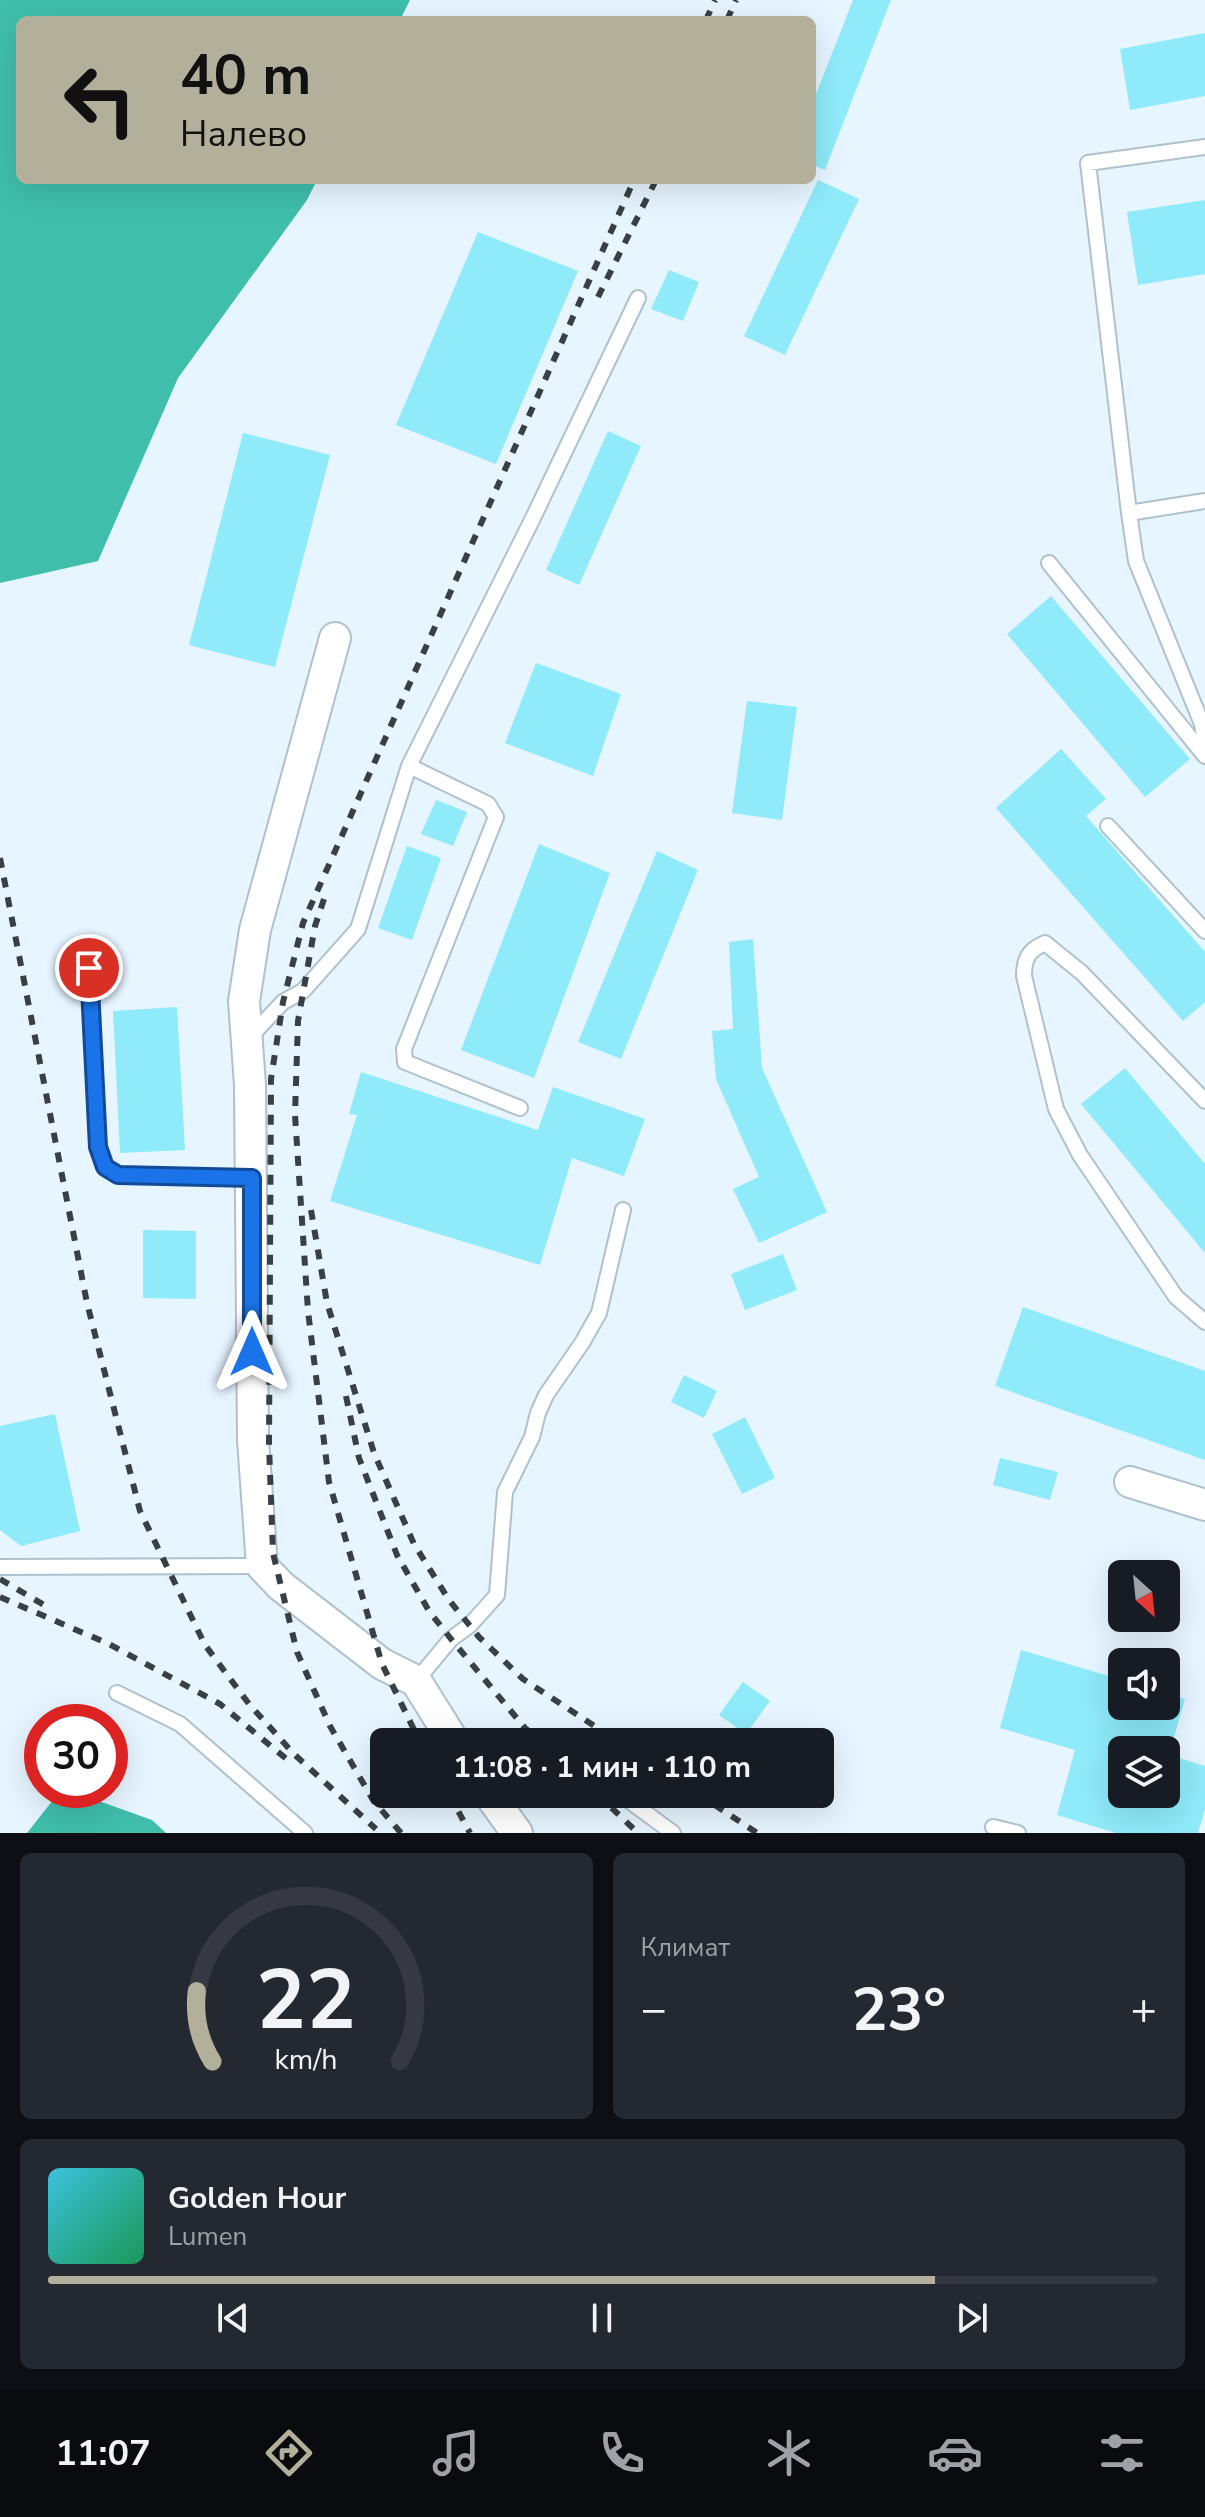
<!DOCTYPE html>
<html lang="ru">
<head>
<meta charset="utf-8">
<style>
	body { margin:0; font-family:"Nunito Sans",sans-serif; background:#242831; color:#f1f3f6; height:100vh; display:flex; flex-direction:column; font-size:30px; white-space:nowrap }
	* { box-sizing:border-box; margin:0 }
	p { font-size:26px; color:#9ea1a6 }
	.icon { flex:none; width:44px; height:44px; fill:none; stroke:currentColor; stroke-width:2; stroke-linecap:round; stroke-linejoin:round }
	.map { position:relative; height:1833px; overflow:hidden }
	.sheet { display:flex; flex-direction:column; gap:20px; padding:20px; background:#0d0f14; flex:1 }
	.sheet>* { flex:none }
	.guide { position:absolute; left:16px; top:16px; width:800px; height:168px; border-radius:12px; box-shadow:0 8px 32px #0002; background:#b2b09a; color:#111; overflow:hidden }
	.needle { width:52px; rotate:153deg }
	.buttons { position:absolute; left:1108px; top:1560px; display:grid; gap:16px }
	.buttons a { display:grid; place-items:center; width:72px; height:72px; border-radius:12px; background:#171b24; box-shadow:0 8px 32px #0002; font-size:40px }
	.speed { position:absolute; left:24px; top:1704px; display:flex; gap:16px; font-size:40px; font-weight:700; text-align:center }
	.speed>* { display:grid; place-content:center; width:104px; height:104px; border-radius:50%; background:#171b24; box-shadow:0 8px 32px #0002; line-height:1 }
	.speed .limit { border:12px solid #d22; background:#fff; color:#111 }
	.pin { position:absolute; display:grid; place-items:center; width:68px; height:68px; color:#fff; margin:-34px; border:4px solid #fff; border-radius:50%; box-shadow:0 2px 8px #0007 }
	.me { position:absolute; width:88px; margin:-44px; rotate:0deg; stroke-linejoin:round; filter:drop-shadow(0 0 6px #0008) }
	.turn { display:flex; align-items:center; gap:28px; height:168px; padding:0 32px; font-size:36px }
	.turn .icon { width:104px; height:104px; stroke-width:2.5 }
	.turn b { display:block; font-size:56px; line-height:68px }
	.big { font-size:60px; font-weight:700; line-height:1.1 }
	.sheet .tile { flex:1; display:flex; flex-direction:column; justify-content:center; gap:12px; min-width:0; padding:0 28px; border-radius:12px; background:#242831 }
	.sheet .dial { align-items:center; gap:0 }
	.dial svg { height:208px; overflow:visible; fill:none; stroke:#363941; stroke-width:7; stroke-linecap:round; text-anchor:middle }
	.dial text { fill:#f1f3f6; stroke:none }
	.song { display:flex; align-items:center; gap:24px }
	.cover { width:96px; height:96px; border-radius:12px; background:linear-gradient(135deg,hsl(190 70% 55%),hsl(150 70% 35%)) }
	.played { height:8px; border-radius:4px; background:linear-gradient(90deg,#b2b09a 80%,#363941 80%) }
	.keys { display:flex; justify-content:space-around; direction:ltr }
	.heat { display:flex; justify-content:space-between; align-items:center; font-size:44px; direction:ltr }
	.sheet .tiles { flex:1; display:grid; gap:20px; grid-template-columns:1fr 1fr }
	.tile:last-child { grid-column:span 2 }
	.trip { position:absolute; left:370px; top:1728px; width:464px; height:80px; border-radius:12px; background:#171b24; box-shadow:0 8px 32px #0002; font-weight:700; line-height:80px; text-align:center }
	.tab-bar { display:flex; height:128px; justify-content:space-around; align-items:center; background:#090b0e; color:#9ea1a6 }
	.tab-bar .icon { width:56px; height:56px }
	.tab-bar .active { color:#b2b09a }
	.tab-bar b { font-size:36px; color:#f1f3f6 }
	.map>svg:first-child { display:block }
	.water { fill:#40beac }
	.building { fill:#8feaf9; fill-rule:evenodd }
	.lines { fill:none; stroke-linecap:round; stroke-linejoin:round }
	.lane-casing { stroke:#aec1cd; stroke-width:18 }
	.street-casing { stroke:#aec1cd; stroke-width:34 }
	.lane { stroke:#fff; stroke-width:14 }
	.street { stroke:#fff; stroke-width:30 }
	.rail { stroke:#384046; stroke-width:6; stroke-dasharray:10 10; stroke-linecap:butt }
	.route-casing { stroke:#114b97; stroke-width:20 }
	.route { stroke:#1a73e8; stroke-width:14 }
</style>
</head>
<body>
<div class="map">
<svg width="1205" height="1833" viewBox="0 0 1205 1833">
	<rect width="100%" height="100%" fill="#e6f5ff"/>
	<path class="water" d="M0 0H410L400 20H20V180H317L307 200 178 378 98 561 0 583Z
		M61 1790H68L152 1820 166 1833H27Z"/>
	<path class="building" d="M853 0H891L825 170 812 165V104Z
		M1205 33V96L1130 110 1120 49Z
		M818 180 859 199 785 355 744 336Z
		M1205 200V274L1138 285 1127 212Z
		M478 232 578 271 496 464 396 425Z
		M669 270 699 282 683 321 651 309Z
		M608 431 641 446 579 585 546 570Z
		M243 433 330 455 275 667 189 645Z
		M1051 596 1190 759 1145 797 1007 634Z
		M536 663 621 694 593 776 505 743Z
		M747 701 797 707 782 820 732 813Z
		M1061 749 1106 799 1086 816 1205 952V1002L1183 1021 996 808Z
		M436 800 467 812 453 846 421 834Z
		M539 844 610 873 534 1078 461 1050Z
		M407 846 441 858 412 940 378 928Z
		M657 851 698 870 621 1059 578 1042Z
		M753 939 762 1068 827 1212 759 1243 733 1189 759 1177 716 1079 712 1031 733 1029 729 942Z
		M177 1007 185 1150 120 1153 113 1011Z
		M1125 1068 1205 1164V1253L1081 1104Z
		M361 1072 538 1130 553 1087 645 1119 624 1176 572 1158 540 1265 330 1201 357 1115 349 1114Z
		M143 1230 196 1231V1299L143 1298Z
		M783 1254 797 1290 745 1310 731 1274Z
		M1023 1307 1205 1371V1460L995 1386Z
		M684 1375 717 1391 704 1418 671 1402Z
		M55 1414 80 1531 21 1546 0 1530V1426Z
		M745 1417 775 1478 742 1494 712 1434Z
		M1000 1458 1058 1472 1050 1500 993 1485Z
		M1021 1650 1122 1680V1706H1166V1694L1185 1699 1169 1755 1205 1766V1809L1198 1833H1116L1057 1815 1075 1750 1000 1728ZM1122 1750H1166V1794H1122Z
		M743 1682 770 1701 746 1734 719 1715Z"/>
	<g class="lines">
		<defs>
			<path id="lane" d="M1205 501 1129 513 1136 561 1202 724 1205 742
				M1129 513 1088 163 1205 147
				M1049 563 1205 756
				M409 766 488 804 496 817 404 1049 405 1062 520 1108
				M1108 826 1205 931
				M89 968 98 1147 105 1167 118 1175 252 1178
				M250 1037 283 1002 303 991 358 929 409 766 532 520 638 298
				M1205 1101 1082 973 1045 943C1029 950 1024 958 1024 976L1056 1109 1080 1155 1176 1297 1205 1322
				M0 1567 262 1566
				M416 1681 451 1639 470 1625 497 1595 505 1492 532 1437 538 1413 546 1395 582 1343 599 1313 623 1210
				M117 1693 180 1724 305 1833
				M624 1797 673 1833
				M993 1827 1018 1833"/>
			<path id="street" d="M335 638 255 930 244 1001 250 1085 253 1440 262 1566 281 1586 382 1664 416 1681 454 1742
				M1130 1482 1205 1505
				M489 1794 517 1833"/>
		</defs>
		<use href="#lane" class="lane-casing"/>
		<use href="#street" class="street-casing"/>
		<use href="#lane" class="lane"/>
		<use href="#street" class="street"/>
		<path class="rail" d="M706 20 715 0
			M727 20 736 0
			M598 297 656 180
			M0 858 87 1303 140 1511 205 1645 249 1704 294 1754 376 1829
			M324 899 315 926 298 1021 295 1115 308 1311 329 1482 382 1664 420 1742
			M311 1210 327 1303 374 1453 414 1544 449 1600 479 1637 523 1679 619 1742
			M346 1396 359 1458 397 1555 429 1611 451 1639 525 1728 541 1742
			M0 1579 44 1605
			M0 1597 109 1644 220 1704 289 1761
			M449 1794 470 1833
			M597 1794 638 1833
			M698 1794 757 1833
			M401 1833 373 1800 330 1726 297 1652 273 1553 269 1445 271 1079 283 1002 303 923 634 180"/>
	</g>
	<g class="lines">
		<defs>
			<path id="route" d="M89 968 98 1147 105 1167 118 1175 252 1178V1352"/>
		</defs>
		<use href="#route" class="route-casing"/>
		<use href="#route" class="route"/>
	</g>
</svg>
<div class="buttons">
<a><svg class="needle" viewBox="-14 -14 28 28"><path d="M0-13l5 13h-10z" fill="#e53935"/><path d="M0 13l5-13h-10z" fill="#9ea1a6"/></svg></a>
<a><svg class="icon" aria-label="sound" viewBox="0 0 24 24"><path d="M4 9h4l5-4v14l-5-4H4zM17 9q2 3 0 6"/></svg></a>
<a><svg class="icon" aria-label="layers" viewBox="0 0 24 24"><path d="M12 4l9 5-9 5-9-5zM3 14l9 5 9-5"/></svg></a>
</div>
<div class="speed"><div class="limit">30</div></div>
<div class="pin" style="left:89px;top:968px;background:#d93025"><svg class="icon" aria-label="arrive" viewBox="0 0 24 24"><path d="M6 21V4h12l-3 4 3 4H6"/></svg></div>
<svg class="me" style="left:252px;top:1352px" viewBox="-20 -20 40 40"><path d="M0-17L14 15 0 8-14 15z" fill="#1a73e8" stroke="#fff" stroke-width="4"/></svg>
<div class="trip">11:08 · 1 мин · 110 m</div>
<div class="guide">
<div class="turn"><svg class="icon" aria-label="left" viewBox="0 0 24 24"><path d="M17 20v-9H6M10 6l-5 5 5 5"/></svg><div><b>40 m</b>Налево</div></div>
</div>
</div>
<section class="sheet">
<div class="tiles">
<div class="tile dial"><svg viewBox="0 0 100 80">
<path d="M14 69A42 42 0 1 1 86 69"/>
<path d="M14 69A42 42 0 0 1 8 42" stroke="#b2b09a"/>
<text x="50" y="56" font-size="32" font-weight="700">22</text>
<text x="50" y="72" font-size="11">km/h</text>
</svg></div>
<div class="tile"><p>Климат</p>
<div class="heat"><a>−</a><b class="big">23°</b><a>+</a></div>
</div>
<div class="tile">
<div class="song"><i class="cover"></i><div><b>Golden Hour</b><p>Lumen</p></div></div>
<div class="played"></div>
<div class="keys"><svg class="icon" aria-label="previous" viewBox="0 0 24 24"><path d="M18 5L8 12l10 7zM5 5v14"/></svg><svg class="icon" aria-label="pause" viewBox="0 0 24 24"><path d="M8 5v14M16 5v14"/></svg><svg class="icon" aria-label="next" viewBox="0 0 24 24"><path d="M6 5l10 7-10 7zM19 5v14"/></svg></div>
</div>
</div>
</section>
<nav class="tab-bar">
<b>11:07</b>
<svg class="icon active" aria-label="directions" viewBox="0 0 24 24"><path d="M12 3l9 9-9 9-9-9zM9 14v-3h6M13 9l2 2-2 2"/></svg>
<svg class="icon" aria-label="music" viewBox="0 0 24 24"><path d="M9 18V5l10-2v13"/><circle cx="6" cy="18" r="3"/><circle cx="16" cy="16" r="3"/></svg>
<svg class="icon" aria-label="phone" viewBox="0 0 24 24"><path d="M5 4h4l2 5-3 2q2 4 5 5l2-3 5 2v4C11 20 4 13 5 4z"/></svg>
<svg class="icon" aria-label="climate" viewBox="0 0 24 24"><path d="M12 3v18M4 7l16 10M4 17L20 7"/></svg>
<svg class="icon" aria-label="car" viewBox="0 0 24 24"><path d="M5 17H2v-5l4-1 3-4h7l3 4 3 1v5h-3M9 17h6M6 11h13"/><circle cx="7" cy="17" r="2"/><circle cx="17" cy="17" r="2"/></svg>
<svg class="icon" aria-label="filters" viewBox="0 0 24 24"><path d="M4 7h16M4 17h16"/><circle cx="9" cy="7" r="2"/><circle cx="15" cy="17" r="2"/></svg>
</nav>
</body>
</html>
